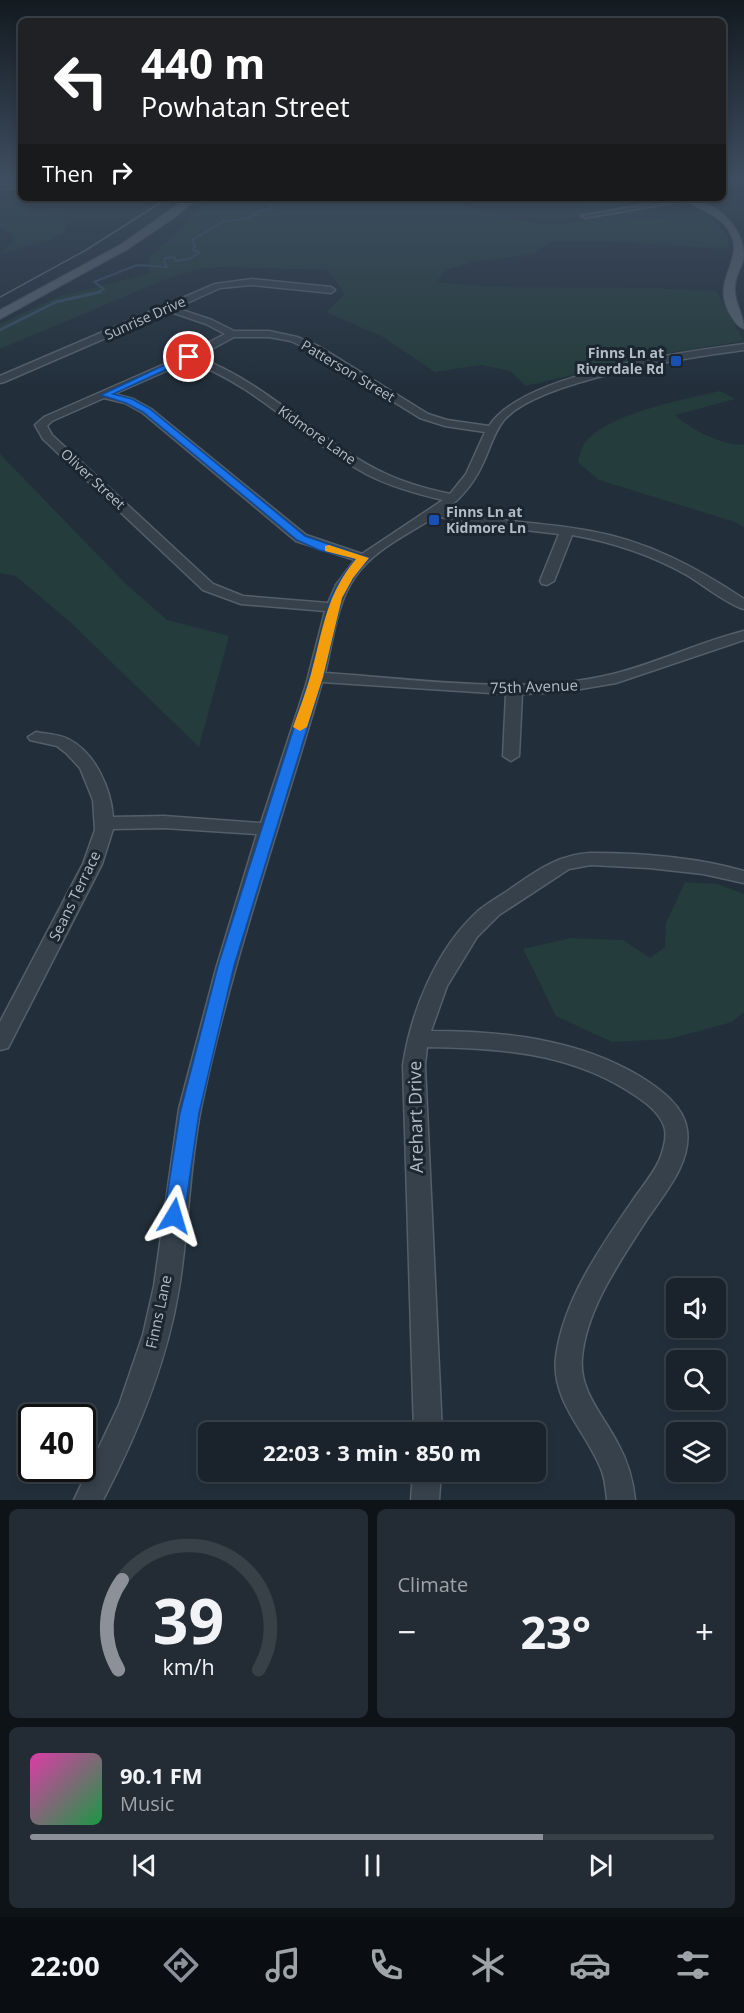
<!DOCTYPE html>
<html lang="en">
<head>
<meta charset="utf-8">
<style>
	body { margin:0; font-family:"Open Sans",sans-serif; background:#232b34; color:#f1f3f6; height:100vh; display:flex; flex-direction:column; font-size:22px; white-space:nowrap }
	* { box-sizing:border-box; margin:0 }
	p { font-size:20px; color:#9fa4a9 }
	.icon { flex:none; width:33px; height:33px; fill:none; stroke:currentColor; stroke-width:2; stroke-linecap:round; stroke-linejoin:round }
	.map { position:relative; height:1500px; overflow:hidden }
	.details { display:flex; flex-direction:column; gap:9px; padding:9px; background:#0e1318; flex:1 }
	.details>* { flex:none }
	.guide { position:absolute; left:18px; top:18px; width:708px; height:183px; border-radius:9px; box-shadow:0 3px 9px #0003,0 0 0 2px #384048; background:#202124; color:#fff; overflow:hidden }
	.buttons { position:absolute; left:666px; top:1278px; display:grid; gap:12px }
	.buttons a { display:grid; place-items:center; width:60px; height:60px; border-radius:9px; background:#1a232c; box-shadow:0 3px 9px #0003,0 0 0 2px #384048; font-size:30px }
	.speed { position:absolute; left:18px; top:1404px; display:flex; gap:12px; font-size:30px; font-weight:700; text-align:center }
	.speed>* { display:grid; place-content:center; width:78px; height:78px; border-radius:50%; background:#1a232c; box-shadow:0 3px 9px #0003,0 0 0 2px #384048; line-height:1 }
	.speed .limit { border:3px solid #111; border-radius:9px; background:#fff; color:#111 }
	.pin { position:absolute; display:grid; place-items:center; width:51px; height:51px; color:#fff; margin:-26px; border:3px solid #fff; border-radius:50%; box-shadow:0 2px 6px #0007 }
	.me { position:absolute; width:66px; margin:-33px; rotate:7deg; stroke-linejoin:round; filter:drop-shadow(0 0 4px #0008) }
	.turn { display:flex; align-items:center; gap:21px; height:126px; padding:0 24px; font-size:27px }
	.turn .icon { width:78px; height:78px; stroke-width:2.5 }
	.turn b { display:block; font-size:42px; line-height:51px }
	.then { display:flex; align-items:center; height:57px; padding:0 24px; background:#0003; gap:12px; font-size:22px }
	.big { font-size:45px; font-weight:700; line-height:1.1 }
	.details .widget { flex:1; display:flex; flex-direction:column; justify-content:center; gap:9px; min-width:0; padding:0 21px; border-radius:9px; background:#232b34 }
	.details .dial { align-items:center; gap:0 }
	.dial svg { height:156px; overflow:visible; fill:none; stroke:#384048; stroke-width:7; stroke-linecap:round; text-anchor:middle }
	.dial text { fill:#f1f3f6; stroke:none }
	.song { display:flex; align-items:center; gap:18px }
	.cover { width:72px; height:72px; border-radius:9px; background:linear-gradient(135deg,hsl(320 70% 55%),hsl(140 70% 35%)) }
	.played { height:6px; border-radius:3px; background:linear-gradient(90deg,#8c9099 75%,#384048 75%) }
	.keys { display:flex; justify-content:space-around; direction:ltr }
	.heat { display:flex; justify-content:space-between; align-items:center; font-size:33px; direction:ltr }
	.details .tiles { flex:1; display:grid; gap:9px; grid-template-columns:1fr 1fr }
	.widget:last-child { grid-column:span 2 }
	.trip { position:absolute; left:198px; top:1422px; width:348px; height:60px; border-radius:9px; background:#1a232c; box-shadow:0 3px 9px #0003,0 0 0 2px #384048; font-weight:700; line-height:60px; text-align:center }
	.tab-bar { display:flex; height:96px; justify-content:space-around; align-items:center; background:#0a0e12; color:#9fa4a9 }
	.tab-bar .icon { width:42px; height:42px }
	.tab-bar .active { color:#8c9099 }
	.tab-bar b { font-size:27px; color:#f1f3f6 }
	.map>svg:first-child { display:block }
	.green { fill:#243c3c }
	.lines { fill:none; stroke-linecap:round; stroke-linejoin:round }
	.stream-far1 { stroke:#354c63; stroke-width:2 }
	.stream { stroke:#354c63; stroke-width:3 }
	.minor-casing { stroke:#545f69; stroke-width:3 }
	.major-casing { stroke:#3f4a54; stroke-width:2 }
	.minor { fill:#36414c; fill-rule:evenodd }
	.major { fill:#54606c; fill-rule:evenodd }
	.tram { stroke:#586573; stroke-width:1.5 }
	.route { fill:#1a73e8; stroke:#114b97; stroke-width:1.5 }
	.slow { fill:#f59e0b }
	.transit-dot { fill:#1a4fb4; stroke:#1b2630; stroke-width:2 }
	.labels { text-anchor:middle; stroke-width:6; stroke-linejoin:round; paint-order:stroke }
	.far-street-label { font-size:14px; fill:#b1bcc7; stroke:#1b2630 }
	.far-poi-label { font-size:14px; font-weight:bold; fill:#b1bcc7; stroke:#1b2630; text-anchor:end }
	.street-label { font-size:15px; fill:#b1bcc7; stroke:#1b2630 }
	.near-street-label { font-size:18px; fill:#b1bcc7; stroke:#1b2630 }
</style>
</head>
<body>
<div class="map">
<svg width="744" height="1500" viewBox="0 0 744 1500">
	<rect width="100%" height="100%" fill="#222f3b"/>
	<path class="green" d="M22 198H126L119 203 68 201 26 205 27 213 61 215 66 223 64 232 52 239 5 253 1 252 15 240 11 234 0 228V200Z
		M210 198H482L469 201 463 205 490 214 539 224H562L621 215 639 219 709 215 728 236 729 249 602 241H551L534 254 473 262 446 270 436 282 492 287 654 288 716 291 744 341 661 354 526 386 510 371 481 365 435 372 381 336 326 312 345 294 328 270 216 267 195 270 164 280 0 349V324L60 296 149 274 148 258 172 237Z
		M569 198H635L644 201 590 208Z
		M720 391 735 399 675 415C688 428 726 448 744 444V527L735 522 599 480 578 462C579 456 581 449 584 444 607 413 683 400 720 391Z
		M0 454 125 583 167 620 229 636 199 747 69 621 16 576 0 573Z
		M685 882 717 884 744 894V1012L732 1022 669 1039 612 1042 556 1016 523 949 571 938 623 940 650 958 665 947 666 923Z"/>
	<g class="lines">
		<path class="stream-far1" d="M97 293 104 289 94 282 137 265 167 267 164 261 166 258 174 257 176 261 190 259 200 252 193 250 195 246 192 240 224 221 245 219 257 214 258 211 273 209 267 200 276 198"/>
		<path class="stream" d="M0 330 56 302 100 292"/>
		<defs>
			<path id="minor" d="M723 178H735L723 181Z
				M21 184V188L0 189V185Z
				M683 198 695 199 585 218 581 216Z
				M252 279 331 287 335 290 331 293 252 285 220 288 176 308 212 320 234 331H269L297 337 320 347 428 414 447 420 489 426C523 373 683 352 744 344V350C689 357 539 380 504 420 494 432 490 448 484 461 475 482 462 498 444 511 492 522 542 522 590 531 647 541 696 567 744 599V609C728 605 701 583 685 574 649 554 612 542 572 535L554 581 547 585 542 584 540 581 559 534 473 524 436 516C409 534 374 549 355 577 336 604 333 641 325 673 416 679 525 696 613 674 658 663 699 642 744 631V640L616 683 563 692 522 694 519 756 511 761 503 756 506 694 322 682C281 824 231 963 201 1108 189 1167 189 1228 179 1288 167 1362 138 1433 103 1500H74L119 1405 143 1335 154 1286 179 1109 216 969 257 834 164 828 113 829 102 864 8 1048 0 1050V1022L83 864 95 830 93 800 80 768 66 753 57 746 30 740 28 737 36 732C46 734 58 734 68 739 95 752 111 789 113 817L164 816 261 823 306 685 325 611 241 604 203 590 43 439 35 425 44 417 185 355 225 334 206 324 168 311 4 382 0 383V376L215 284ZM234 337H269L291 341 312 351 420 418 445 426 485 432 466 474 450 494C427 489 405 483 384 473 317 441 268 383 197 357ZM189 361C258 386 305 441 368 475 392 487 417 494 443 500L362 554 306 535 151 409 133 399 114 394ZM104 398 125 403 143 413 296 541 355 560 336 585 328 603 243 596 213 584 52 435 47 426 52 421Z
				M591 853C641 853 695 857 744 871V883L703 874 649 868 591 865 569 869 499 915 477 937 447 986 431 1031C503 1031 578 1039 641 1077 660 1089 684 1106 687 1130 692 1166 659 1199 642 1227 617 1266 586 1311 582 1358 579 1392 604 1416 618 1444 628 1462 633 1480 635 1500H607C606 1490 605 1478 601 1469 586 1431 551 1401 556 1357 563 1301 600 1248 631 1203 640 1189 652 1176 659 1161 663 1151 668 1136 664 1126 658 1109 639 1098 625 1089 565 1052 495 1048 427 1047L425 1065 442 1432H414L403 1065C411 1012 436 949 478 911 490 901 504 894 516 885 539 869 561 854 591 853Z
				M413 1472H441L439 1500H411Z"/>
			<path id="major" d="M187 198H198L174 218 128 249 0 319V310L120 245Z
				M683 198C712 198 744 224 744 257 742 267 735 276 735 288 734 303 744 314 744 329 738 327 735 322 731 316 709 281 744 262 731 235 722 214 699 211 683 198Z"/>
		</defs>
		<use href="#minor" class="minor-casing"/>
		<use href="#major" class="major-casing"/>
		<use href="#minor" class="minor"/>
		<use href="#major" class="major"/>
		<path class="tram" d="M0 297 86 250 168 198"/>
	</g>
	<linearGradient id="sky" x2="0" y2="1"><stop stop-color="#131a20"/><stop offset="0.46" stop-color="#3e4d60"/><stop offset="1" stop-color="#3e4d60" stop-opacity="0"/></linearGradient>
	<rect width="744" height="388" fill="url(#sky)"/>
	<path class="route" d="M186 355 193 357 113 394 132 399 150 409 305 536 369 558 353 578 342 598 323 677 234 966 199 1113 184 1216 181 1222 174 1225 167 1222 164 1216 180 1113 218 966 310 677 331 598 342 577 356 559 319 550 297 540 143 412 126 403 101 395Z"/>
	<path class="slow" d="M329 545 369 558 353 578 342 598 323 677 307 727 300 731 293 727C299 710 306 692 311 674 323 630 326 595 356 559L325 551V546Z"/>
	<g class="transit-dot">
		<rect x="670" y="355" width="12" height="12" rx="3"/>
		<rect x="428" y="514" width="12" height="12" rx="3"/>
	</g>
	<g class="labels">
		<g class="far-street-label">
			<text transform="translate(145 318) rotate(-24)" y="5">Sunrise Drive</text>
			<text transform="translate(348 371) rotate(31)" y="5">Patterson Street</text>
			<text transform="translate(317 435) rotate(35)" y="5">Kidmore Lane</text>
			<text transform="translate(93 479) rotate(43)" y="5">Oliver Street</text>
		</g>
		<g class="far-poi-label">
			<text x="664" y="358">Finns Ln at<tspan x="664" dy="16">Riverdale Rd</tspan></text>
			<text x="446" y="517" text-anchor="start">Finns Ln at<tspan x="446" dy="16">Kidmore Ln</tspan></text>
		</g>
		<g class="street-label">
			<text transform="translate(534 687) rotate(-2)" y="5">75th Avenue</text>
			<text transform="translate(75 896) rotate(-64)" y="5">Seans Terrace</text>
			<text transform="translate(159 1312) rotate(-78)" y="5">Finns Lane</text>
		</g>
		<g class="near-street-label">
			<text transform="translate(416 1117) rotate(-91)" y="6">Arehart Drive</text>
		</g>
	</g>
</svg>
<div class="buttons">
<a><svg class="icon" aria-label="sound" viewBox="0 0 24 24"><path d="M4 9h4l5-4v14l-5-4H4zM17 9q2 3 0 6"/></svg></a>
<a><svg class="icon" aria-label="search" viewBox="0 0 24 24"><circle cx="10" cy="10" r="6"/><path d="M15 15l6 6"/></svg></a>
<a><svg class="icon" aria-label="layers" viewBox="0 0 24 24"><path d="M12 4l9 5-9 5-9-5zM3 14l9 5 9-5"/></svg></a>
</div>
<div class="speed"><div class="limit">40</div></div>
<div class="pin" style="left:189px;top:357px;background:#d93025"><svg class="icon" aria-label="arrive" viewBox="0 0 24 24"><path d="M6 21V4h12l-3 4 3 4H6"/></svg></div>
<svg class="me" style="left:174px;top:1216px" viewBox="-20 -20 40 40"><path d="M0-17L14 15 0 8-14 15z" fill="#1a73e8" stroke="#fff" stroke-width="4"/></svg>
<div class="trip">22:03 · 3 min · 850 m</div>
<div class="guide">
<div class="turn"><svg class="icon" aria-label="left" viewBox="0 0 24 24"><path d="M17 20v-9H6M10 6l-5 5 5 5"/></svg><div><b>440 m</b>Powhatan Street</div></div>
<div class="then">Then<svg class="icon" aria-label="right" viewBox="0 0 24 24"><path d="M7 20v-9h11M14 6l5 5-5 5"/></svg></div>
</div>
</div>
<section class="details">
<div class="tiles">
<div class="widget dial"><svg viewBox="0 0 100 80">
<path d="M14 69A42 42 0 1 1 86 69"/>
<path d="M14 69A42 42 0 0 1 16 23" stroke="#8c9099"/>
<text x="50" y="56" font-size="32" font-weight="700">39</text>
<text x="50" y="72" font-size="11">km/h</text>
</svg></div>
<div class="widget"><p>Climate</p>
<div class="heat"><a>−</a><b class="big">23°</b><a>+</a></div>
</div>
<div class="widget">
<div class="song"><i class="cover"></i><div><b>90.1 FM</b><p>Music</p></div></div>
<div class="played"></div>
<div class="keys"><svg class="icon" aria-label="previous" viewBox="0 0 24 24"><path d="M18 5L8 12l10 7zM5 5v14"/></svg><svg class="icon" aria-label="pause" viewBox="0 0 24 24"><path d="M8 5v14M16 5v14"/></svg><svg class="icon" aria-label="next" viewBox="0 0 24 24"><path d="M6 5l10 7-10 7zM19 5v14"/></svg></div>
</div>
</div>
</section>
<nav class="tab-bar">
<b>22:00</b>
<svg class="icon active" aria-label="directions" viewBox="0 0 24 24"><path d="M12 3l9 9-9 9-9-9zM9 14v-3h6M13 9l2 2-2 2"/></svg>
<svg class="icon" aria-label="music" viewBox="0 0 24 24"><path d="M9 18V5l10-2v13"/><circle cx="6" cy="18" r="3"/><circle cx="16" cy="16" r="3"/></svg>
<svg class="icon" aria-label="phone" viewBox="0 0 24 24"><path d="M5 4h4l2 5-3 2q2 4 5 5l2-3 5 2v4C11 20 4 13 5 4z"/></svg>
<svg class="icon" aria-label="climate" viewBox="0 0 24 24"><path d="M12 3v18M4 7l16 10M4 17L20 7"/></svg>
<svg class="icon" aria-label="car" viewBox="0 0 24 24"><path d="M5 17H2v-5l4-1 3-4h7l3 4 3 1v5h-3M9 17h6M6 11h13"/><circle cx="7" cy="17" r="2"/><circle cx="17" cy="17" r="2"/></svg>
<svg class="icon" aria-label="filters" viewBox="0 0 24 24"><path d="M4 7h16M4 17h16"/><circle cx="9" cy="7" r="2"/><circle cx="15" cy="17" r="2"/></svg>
</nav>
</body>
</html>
